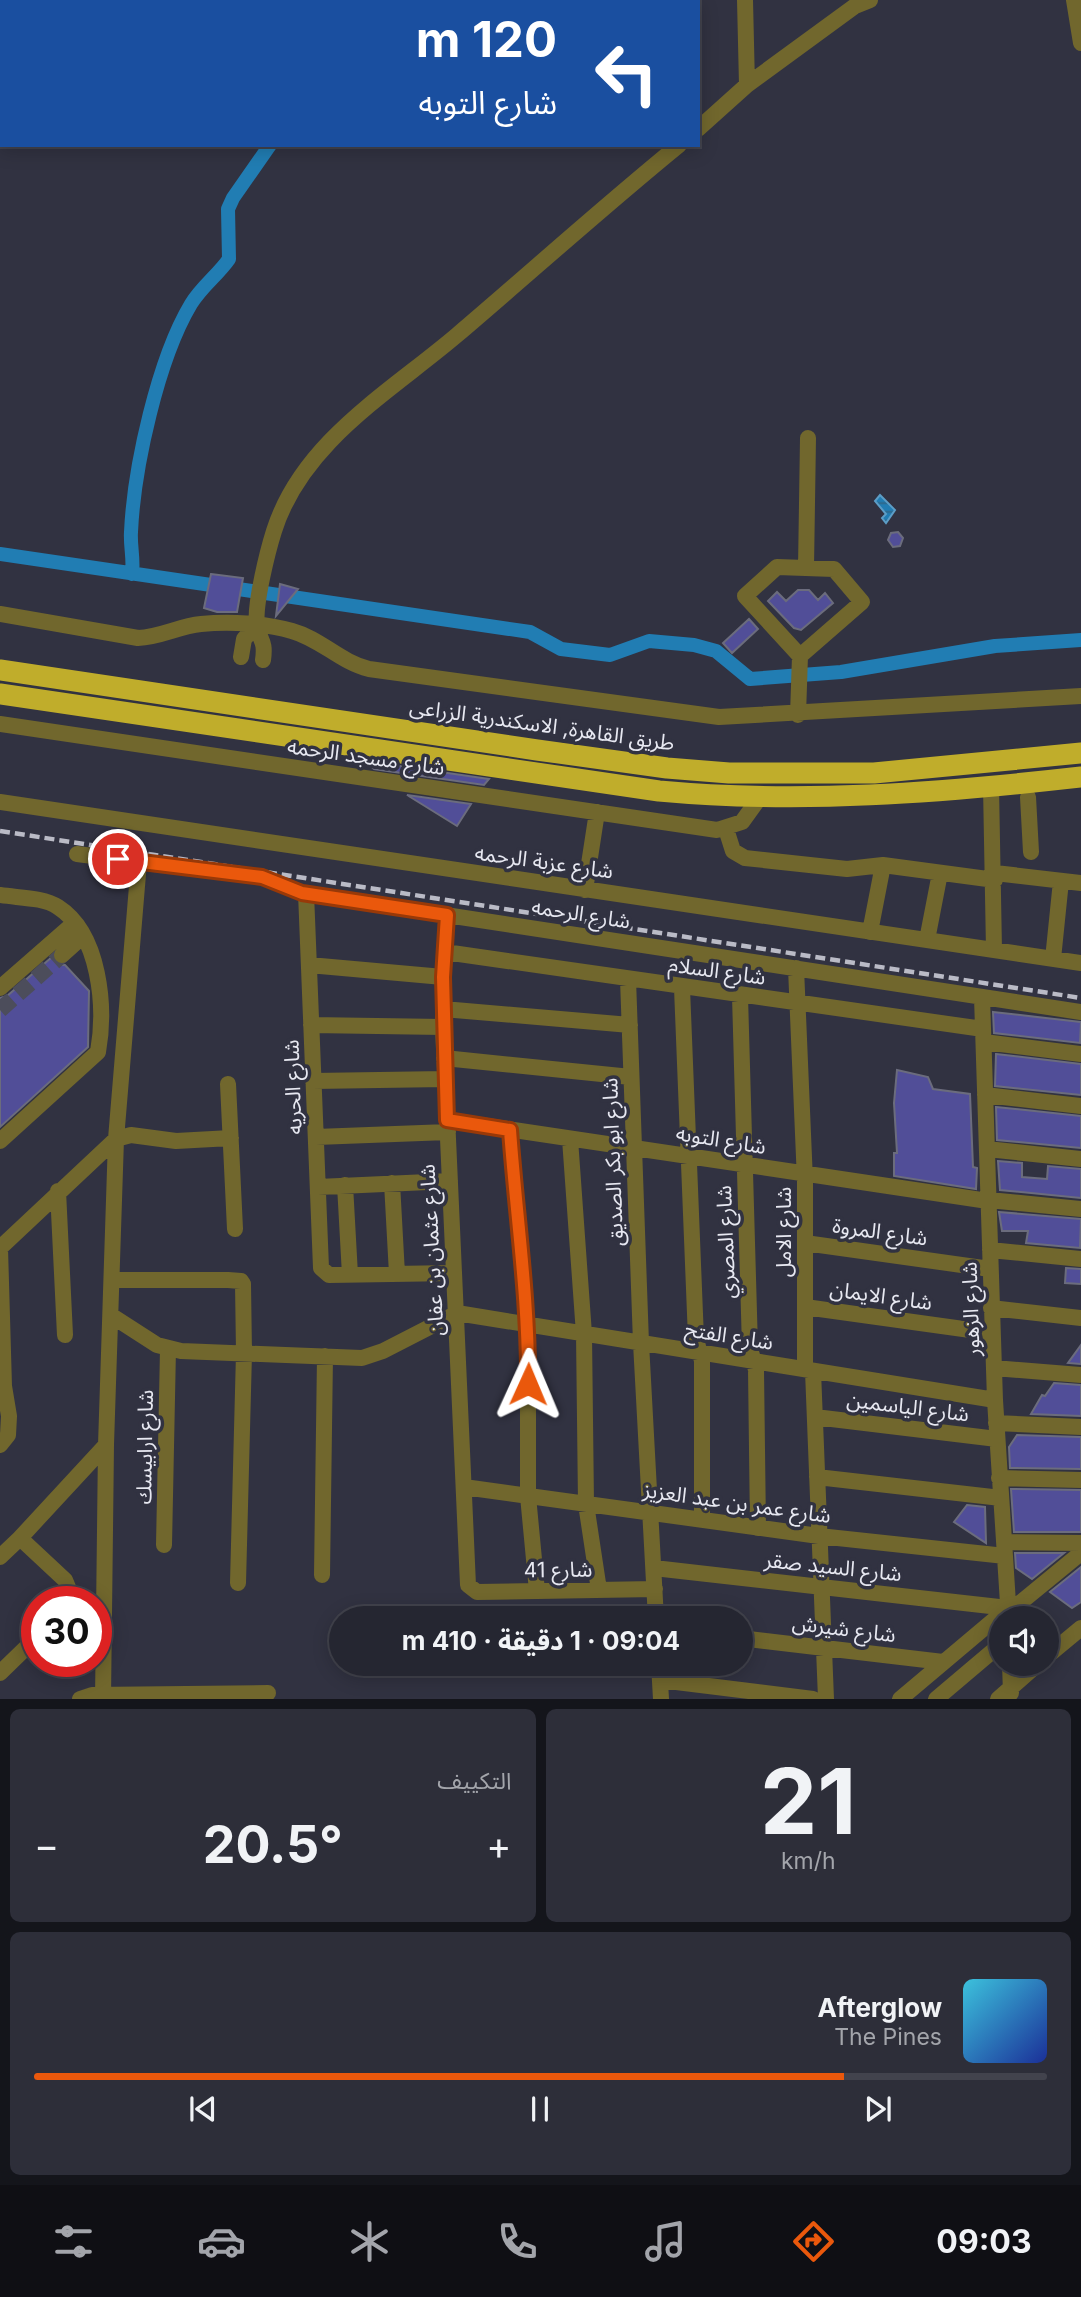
<!DOCTYPE html>
<html lang="ar">
<head>
<meta charset="utf-8">
<style>
	body { margin:0; font-family:Inter,"Noto Sans Arabic",sans-serif; background:#2d2e39; color:#f1f3f6; direction:rtl; height:100vh; display:flex; flex-direction:column; font-size:26px; white-space:nowrap }
	* { box-sizing:border-box; margin:0 }
	p { font-size:23px; color:#a3a5ab }
	.icon { flex:none; width:38px; height:38px; fill:none; stroke:currentColor; stroke-width:2; stroke-linecap:round; stroke-linejoin:round }
	.map { position:relative; height:1699px; overflow:hidden; direction:ltr }
	.details { display:flex; flex-direction:column; gap:10px; padding:10px; background:#14151b; flex:1 }
	.details>* { flex:none }
	.banner { position:absolute; left:0px; top:0px; width:700px; height:147px; box-shadow:0 4px 18px #0003,0 0 0 2px #42434d; direction:rtl; background:#1a4fa0; color:#fff; overflow:hidden }
	.fabs { position:absolute; left:989px; top:1606px; display:grid; gap:14px }
	.fabs a { display:grid; place-items:center; width:70px; height:70px; border-radius:50%; background:#252631; box-shadow:0 4px 18px #0003,0 0 0 2px #42434d; font-size:35px }
	.speed { position:absolute; left:21px; top:1586px; display:flex; gap:14px; font-size:35px; font-weight:700; text-align:center }
	.speed>* { display:grid; place-content:center; width:91px; height:91px; border-radius:50%; background:#252631; box-shadow:0 4px 18px #0003,0 0 0 2px #42434d; line-height:1 }
	.speed .limit { border:10px solid #d22; background:#fff; color:#111 }
	.pin { position:absolute; display:grid; place-items:center; width:60px; height:60px; color:#fff; margin:-30px; border:4px solid #fff; border-radius:50%; box-shadow:0 2px 7px #0007 }
	.me { position:absolute; width:77px; margin:-38px; rotate:1deg; stroke-linejoin:round; filter:drop-shadow(0 0 5px #0008) }
	.turn { display:flex; align-items:center; gap:24px; height:147px; padding:0 28px; font-size:32px }
	.turn .icon { width:91px; height:91px; stroke-width:2.5 }
	.turn b { display:block; font-size:49px; line-height:60px }
	.big { font-size:52px; font-weight:700; line-height:1.1 }
	.details .card { flex:1; display:flex; flex-direction:column; justify-content:center; gap:10px; min-width:0; padding:0 24px; border-radius:10px; background:#2d2e39 }
	.details .dial { align-items:center; gap:0 }
	.dial b { font-size:91px; line-height:1 }
	.song { display:flex; align-items:center; gap:21px }
	.cover { width:84px; height:84px; border-radius:10px; background:linear-gradient(135deg,hsl(190 70% 55%),hsl(230 70% 35%)) }
	.played { height:7px; border-radius:4px; background:linear-gradient(90deg,#ea580c 80%,#42434d 80%) }
	.keys { display:flex; justify-content:space-around; direction:ltr }
	.heat { display:flex; justify-content:space-between; align-items:center; font-size:38px; direction:ltr }
	.details .tiles { flex:1; display:grid; gap:10px; grid-template-columns:1fr 1fr }
	.card:last-child { grid-column:span 2 }
	.trip { position:absolute; left:329px; top:1606px; width:424px; height:70px; border-radius:35px; background:#252631; box-shadow:0 4px 18px #0003,0 0 0 2px #42434d; font-weight:700; line-height:70px; text-align:center; direction:rtl }
	.dock { display:flex; height:112px; justify-content:space-around; align-items:center; background:#0f0f14; color:#a3a5ab }
	.dock .icon { width:49px; height:49px }
	.dock .active { color:#ea580c }
	.dock b { font-size:32px; color:#f1f3f6 }
	.map>svg:first-child { display:block }
	.water { fill:url(#water-rules); stroke:#5c9dc6; stroke-width:2 }
	.lines { fill:none; stroke-linecap:round; stroke-linejoin:round }
	.canal { stroke:#217db3; stroke-width:14 }
	.building { fill:#514e98; stroke:#6b6c7d; stroke-width:2 }
	.minor-tunnel { stroke:#4c4d5b; stroke-width:16; stroke-dasharray:16 8; stroke-linecap:butt }
	.minor { stroke:#71672d; stroke-width:16 }
	.highway { stroke:#c0ad2b; stroke-width:21 }
	.rail { stroke:#babbc6; stroke-width:4.5; stroke-dasharray:10 5; stroke-linecap:butt }
	.route-casing { stroke:#983908; stroke-width:18 }
	.route { stroke:#ea580c; stroke-width:12 }
	.labels { text-anchor:middle; stroke-width:7; stroke-linejoin:round; paint-order:stroke }
	.street-label { font-size:21px; fill:#e7e8f1; stroke:#313241 }
</style>
</head>
<body>
<div class="map">
<svg width="1081" height="1699" viewBox="0 0 1081 1699">
	<defs>
		<pattern id="water-rules" width="6" height="5" patternUnits="userSpaceOnUse" patternTransform="scale(1.75)"><rect width="6" height="5" fill="#217db3"/><path d="M0 2.5h6" fill="none" stroke="#2f6788"/></pattern>
	</defs>
	<rect width="100%" height="100%" fill="#313241"/>
	<path class="water" d="M880 495 895 510 886 523 882 518 886 514 875 501Z"/>
	<g class="lines">
		<path class="canal" d="M424 2 425 0
			M0 554 530 632 561 649 610 655 649 641 694 645 716 651 750 679 841 672 995 646 1081 640
			M132 574C134 559 130 546 131 532 134 467 158 359 191 304 202 286 218 275 229 259L228 209 233 198 270 145"/>
	</g>
	<path class="building" d="M898 532 903 538 900 546 893 547 888 540 891 533Z
		M211 574 243 578 237 612H217L204 608Z
		M280 584 298 589 276 616Z
		M798 590H809L818 600 825 593 833 603 801 630 794 628 768 601 777 592 786 601Z
		M749 619 758 629 732 653 723 643Z
		M365 761 489 779 484 785 374 769Z
		M407 795 471 804 457 826Z
		M52 957 58 965H65L89 991 88 1047 0 1127V998L7 996Z
		M993 1012 1081 1022 1080 1043 994 1033Z
		M996 1054 1081 1064V1095L995 1086Z
		M897 1070 928 1077 933 1089 970 1094 973 1167 977 1168 976 1189 894 1176V1153H897L894 1103Z
		M996 1107 1081 1116V1148L997 1140Z
		M998 1161 1022 1163V1177L1047 1179 1048 1166 1081 1169V1198L1000 1190Z
		M999 1212 1081 1219 1080 1248 1026 1243 1028 1231H1002Z
		M1066 1268 1081 1269V1284L1065 1283Z
		M1081 1345V1364L1068 1363Z
		M1054 1383 1081 1385V1416L1031 1414 1042 1395 1045 1396Z
		M1017 1435 1081 1437V1469L1010 1468 1009 1447Z
		M1011 1489 1081 1490V1532H1014Z
		M967 1505 985 1507 986 1543 954 1522Z
		M1015 1553H1064L1032 1579 1016 1568Z
		M1081 1567V1602L1072 1608 1050 1592Z"/>
	<g class="lines">
		<path class="minor-tunnel" d="M0 1010 62 955"/>
		<path class="minor" d="M745 0 747 85
			M1074 0 1081 43
			M698 129 747 85 855 6 870 0
			M806 568 808 438
			M0 614 138 638C161 637 179 626 201 624 229 621 265 623 292 631 321 639 340 662 369 669L719 717 1081 696
			M241 657 244 639 257 625
			M263 660C266 639 259 641 257 625 254 605 268 550 274 531 302 442 390 392 457 335 531 272 603 207 679 145
			M798 715 800 656 745 596 777 567 834 569 862 602 800 656
			M0 724 717 830 742 822 760 797
			M991 786 994 950
			M1028 797 1031 852
			M0 802 1081 963
			M726 829 733 851 745 858 847 869 883 865 995 880
			M77 854 268 878 302 893 1081 1012
			M995 873 1081 883
			M585 890 597 812
			M306 893 321 1268 329 1275 454 1273
			M0 895C18 898 43 897 58 907 100 934 106 1007 98 1052L0 1141
			M447 915 443 977V1027L468 1585 477 1592 655 1589
			M870 932 883 865
			M927 940 940 873
			M445 952 983 1029
			M62 955 82 937
			M1053 959 1061 881
			M309 965 443 977
			M796 968 805 1181V1369
			M628 979 641 1343 656 1619
			M0 988 73 924
			M682 988 696 1339 702 1361V1520
			M740 996 750 1348 756 1370 758 1528
			M982 997 995 1400 1009 1619
			M443 1009 630 1025
			M311 1025 443 1027
			M984 1042 1081 1054
			M444 1058 631 1077
			M313 1081 445 1079
			M228 1084 235 1229
			M985 1095 1081 1106
			M447 1120 988 1201
			M510 1130 528 1332V1496L537 1591
			M316 1137 448 1132
			M570 1139 584 1334 586 1504 599 1590
			M987 1149 1081 1159
			M392 1183 397 1274
			M345 1185 350 1275
			M318 1187 450 1181
			M58 1191 65 1335
			M989 1200 1081 1209
			M805 1243 990 1269
			M990 1250 1081 1259
			M112 1280H228L241 1281 243 1284 244 1353 238 1583
			M805 1307 992 1333
			M991 1308 1081 1318
			M112 1316 157 1345 181 1351 362 1358 383 1351 457 1313 995 1400
			M994 1368 1081 1375
			M813 1371 826 1699
			M815 1417 997 1439
			M996 1423 1081 1427
			M0 1445 8 1435 9 1416 4 1386 0 1248 116 1139 131 1135 176 1141 231 1138
			M817 1477 1001 1498
			M999 1478 1081 1480
			M464 1487 819 1536 1005 1556
			M20 1538 106 1445
			M1004 1542 1081 1543
			M164 1545 168 1349
			M0 1557 20 1538 65 1580 72 1597 70 1601
			M654 1568 1008 1608
			M322 1575 325 1356
			M1009 1612 1081 1553
			M740 1638 943 1662
			M1046 1657 1081 1628
			M659 1664 661 1699
			M1010 1664 1011 1693
			M0 1673 37 1637
			M660 1680 813 1699
			M80 1699 92 1695 268 1693
			M103 1699 106 1445 116 1139 139 862
			M900 1699 1008 1608
			M936 1699 1001 1644
			M998 1699 1038 1664"/>
		<path class="highway" d="M0 670 537 750 667 768 729 773H874L1081 753
			M0 694 659 791C800 804 940 793 1081 777"/>
		<path class="rail" d="M0 831 1081 998"/>
	</g>
	<g class="lines">
		<defs>
			<path id="route" d="M118 859 262 877 302 893 447 915 443 977 447 1120 510 1130C516 1214 529 1300 528 1384"/>
		</defs>
		<use href="#route" class="route-casing"/>
		<use href="#route" class="route"/>
	</g>
	<g class="labels">
		<g class="street-label">
			<text transform="translate(542 725) rotate(8)" y="7">طريق القاهرة, الاسكندرية الزراعى</text>
			<text transform="translate(366 757) rotate(8)" y="7">شارع مسجد الرحمه</text>
			<text transform="translate(544 862) rotate(8)" y="7">شارع عزبة الرحمه</text>
			<text transform="translate(581 914) rotate(9)" y="7">شارع الرحمه</text>
			<text transform="translate(717 971) rotate(8)" y="7">شارع السلام</text>
			<text transform="translate(293 1087) rotate(-92)" y="7">شارع الحريه</text>
			<text transform="translate(721 1140) rotate(9)" y="7">شارع التوبه</text>
			<text transform="translate(613 1162) rotate(-92)" y="7">شارع ابو بكر الصديق</text>
			<text transform="translate(784 1232) rotate(-90)" y="7">شارع الامل</text>
			<text transform="translate(880 1232) rotate(8)" y="7">شارع المروة</text>
			<text transform="translate(726 1242) rotate(-92)" y="7">شارع المصري</text>
			<text transform="translate(432 1250) rotate(-93)" y="7">شارع عثمان بن عفان</text>
			<text transform="translate(881 1296) rotate(8)" y="7">شارع الايمان</text>
			<text transform="translate(971 1309) rotate(-92)" y="7">شارع الزهور</text>
			<text transform="translate(729 1336) rotate(9)" y="7">شارع الفتح</text>
			<text transform="translate(908 1407) rotate(7)" y="7">شارع الياسمين</text>
			<text transform="translate(145 1447) rotate(-89)" y="7">شارع ارابيسك</text>
			<text transform="translate(737 1503) rotate(8)" y="7">شارع عمر بن عبد العزيز</text>
			<text transform="translate(833 1567) rotate(6)" y="7">شارع السيد صقر</text>
			<text transform="translate(558 1570) rotate(-1)" y="7">شارع 41</text>
			<text transform="translate(844 1629) rotate(7)" y="7">شارع شيرش</text>
		</g>
	</g>
</svg>
<div class="fabs">
<a><svg class="icon" aria-label="sound" viewBox="0 0 24 24"><path d="M4 9h4l5-4v14l-5-4H4zM17 9q2 3 0 6"/></svg></a>
</div>
<div class="speed"><div class="limit">30</div></div>
<div class="pin" style="left:118px;top:859px;background:#d93025"><svg class="icon" aria-label="arrive" viewBox="0 0 24 24"><path d="M6 21V4h12l-3 4 3 4H6"/></svg></div>
<svg class="me" style="left:528px;top:1384px" viewBox="-20 -20 40 40"><path d="M0-17L14 15 0 8-14 15z" fill="#ea580c" stroke="#fff" stroke-width="4"/></svg>
<div class="trip">09:04 · 1 دقيقة · 410 m</div>
<div class="banner">
<div class="turn"><svg class="icon" aria-label="left" viewBox="0 0 24 24"><path d="M17 20v-9H6M10 6l-5 5 5 5"/></svg><div><b>120 m</b>شارع التوبه</div></div>
</div>
</div>
<section class="details">
<div class="tiles">
<div class="card dial"><b>21</b><p>km/h</p></div>
<div class="card"><p>التكييف</p>
<div class="heat"><a>−</a><b class="big">20.5°</b><a>+</a></div>
</div>
<div class="card">
<div class="song"><i class="cover"></i><div><b>Afterglow</b><p>The Pines</p></div></div>
<div class="played"></div>
<div class="keys"><svg class="icon" aria-label="previous" viewBox="0 0 24 24"><path d="M18 5L8 12l10 7zM5 5v14"/></svg><svg class="icon" aria-label="pause" viewBox="0 0 24 24"><path d="M8 5v14M16 5v14"/></svg><svg class="icon" aria-label="next" viewBox="0 0 24 24"><path d="M6 5l10 7-10 7zM19 5v14"/></svg></div>
</div>
</div>
</section>
<nav class="dock">
<b>09:03</b>
<svg class="icon active" aria-label="directions" viewBox="0 0 24 24"><path d="M12 3l9 9-9 9-9-9zM9 14v-3h6M13 9l2 2-2 2"/></svg>
<svg class="icon" aria-label="music" viewBox="0 0 24 24"><path d="M9 18V5l10-2v13"/><circle cx="6" cy="18" r="3"/><circle cx="16" cy="16" r="3"/></svg>
<svg class="icon" aria-label="phone" viewBox="0 0 24 24"><path d="M5 4h4l2 5-3 2q2 4 5 5l2-3 5 2v4C11 20 4 13 5 4z"/></svg>
<svg class="icon" aria-label="climate" viewBox="0 0 24 24"><path d="M12 3v18M4 7l16 10M4 17L20 7"/></svg>
<svg class="icon" aria-label="car" viewBox="0 0 24 24"><path d="M5 17H2v-5l4-1 3-4h7l3 4 3 1v5h-3M9 17h6M6 11h13"/><circle cx="7" cy="17" r="2"/><circle cx="17" cy="17" r="2"/></svg>
<svg class="icon" aria-label="filters" viewBox="0 0 24 24"><path d="M4 7h16M4 17h16"/><circle cx="9" cy="7" r="2"/><circle cx="15" cy="17" r="2"/></svg>
</nav>
</body>
</html>
